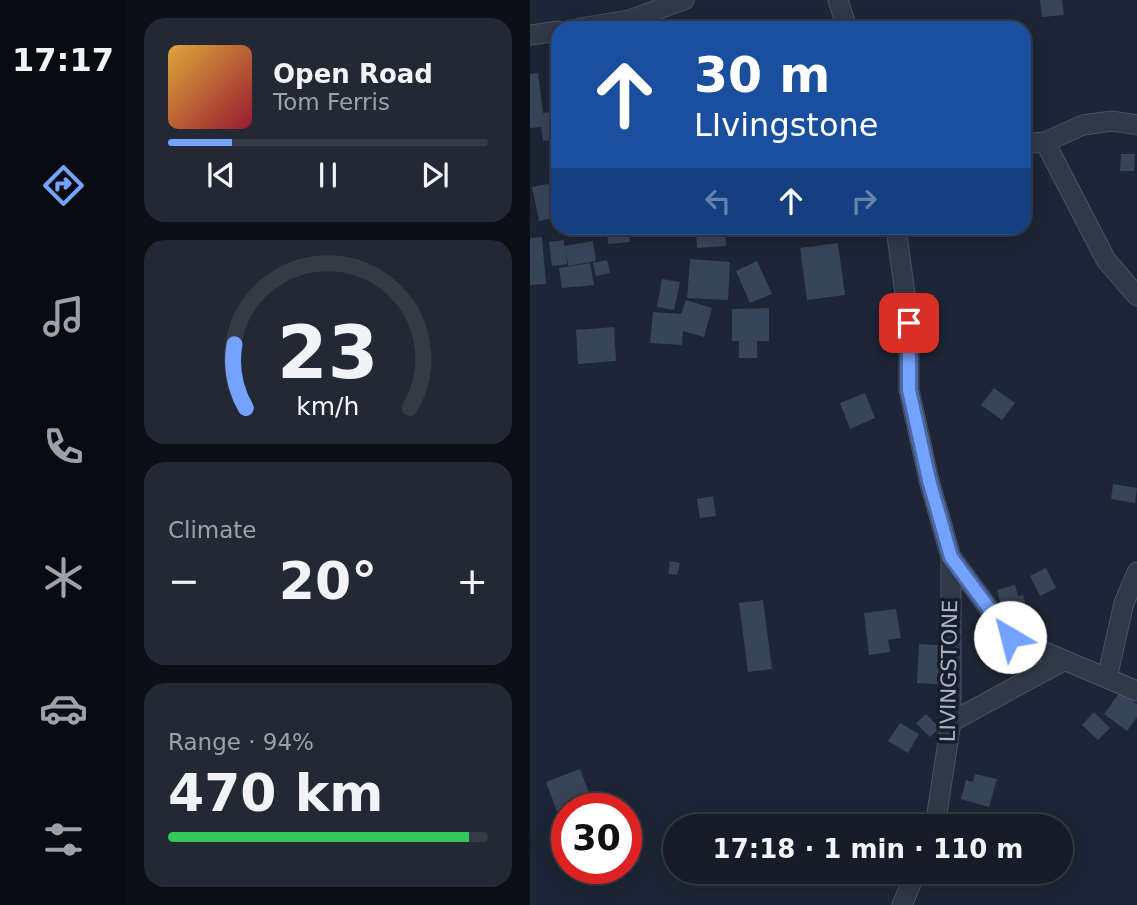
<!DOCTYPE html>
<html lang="en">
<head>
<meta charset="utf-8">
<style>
	body { margin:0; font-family:"DejaVu Sans",sans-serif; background:#232934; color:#f1f3f6; height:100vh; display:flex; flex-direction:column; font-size:26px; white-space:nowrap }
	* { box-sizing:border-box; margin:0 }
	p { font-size:23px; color:#9ea1a8 }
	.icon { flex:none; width:38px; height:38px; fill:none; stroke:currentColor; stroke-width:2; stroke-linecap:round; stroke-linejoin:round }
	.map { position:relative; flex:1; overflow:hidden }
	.side { display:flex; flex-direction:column; gap:18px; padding:18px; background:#0c0f16; width:404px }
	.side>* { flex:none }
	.top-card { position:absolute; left:21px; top:21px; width:480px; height:214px; border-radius:21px; box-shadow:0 4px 18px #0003,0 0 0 2px #353a45; background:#1a4fa0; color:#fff; overflow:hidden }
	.speed { position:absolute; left:21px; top:793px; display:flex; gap:14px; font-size:35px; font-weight:700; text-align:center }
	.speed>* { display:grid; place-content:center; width:91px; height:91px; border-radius:50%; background:#161c28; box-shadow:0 4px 18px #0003,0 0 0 2px #353a45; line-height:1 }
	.speed .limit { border:10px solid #d22; background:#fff; color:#111 }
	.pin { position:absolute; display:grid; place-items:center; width:60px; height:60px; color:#fff; margin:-30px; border-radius:14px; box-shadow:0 4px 10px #0006 }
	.me { position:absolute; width:77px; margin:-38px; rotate:323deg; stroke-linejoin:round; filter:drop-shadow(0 0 5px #0008) }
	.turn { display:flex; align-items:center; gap:24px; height:147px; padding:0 28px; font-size:32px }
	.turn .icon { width:91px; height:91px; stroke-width:2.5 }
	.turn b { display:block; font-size:49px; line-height:60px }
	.lanes { display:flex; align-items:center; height:66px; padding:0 28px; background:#0003; justify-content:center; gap:35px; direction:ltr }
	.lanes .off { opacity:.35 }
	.big { font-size:52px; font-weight:700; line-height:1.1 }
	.side .tile { flex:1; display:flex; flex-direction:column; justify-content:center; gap:10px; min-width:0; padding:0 24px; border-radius:21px; background:#232934 }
	.side .dial { align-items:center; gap:0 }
	.dial svg { height:182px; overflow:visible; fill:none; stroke:#353a45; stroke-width:7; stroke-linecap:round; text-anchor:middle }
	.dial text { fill:#f1f3f6; stroke:none }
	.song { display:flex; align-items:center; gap:21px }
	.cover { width:84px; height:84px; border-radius:10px; background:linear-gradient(135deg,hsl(40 70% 55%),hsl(350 70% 35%)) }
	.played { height:7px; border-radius:4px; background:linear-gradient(90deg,#74a3ff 20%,#353a45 20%) }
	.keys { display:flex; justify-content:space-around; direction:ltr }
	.heat { display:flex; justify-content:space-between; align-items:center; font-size:38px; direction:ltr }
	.charge { height:10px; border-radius:5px; background:linear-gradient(90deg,#34c759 94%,#353a45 0) }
	.trip { position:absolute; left:133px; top:814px; width:410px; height:70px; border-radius:35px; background:#161c28; box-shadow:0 4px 18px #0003,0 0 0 2px #353a45; font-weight:700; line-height:70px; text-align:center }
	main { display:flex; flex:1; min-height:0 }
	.menu { display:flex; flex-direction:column; width:126px; justify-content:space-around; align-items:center; background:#090b10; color:#9ea1a8 }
	.menu .icon { width:49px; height:49px }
	.menu .on { color:#74a3ff }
	.menu b { font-size:32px; color:#f1f3f6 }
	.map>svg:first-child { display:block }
	.building { fill:#384458 }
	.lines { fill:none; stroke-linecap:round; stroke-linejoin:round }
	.minor-casing { stroke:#4b5362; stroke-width:21 }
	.minor { stroke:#303947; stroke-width:19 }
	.route-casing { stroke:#4b6aa6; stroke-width:18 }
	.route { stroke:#74a3ff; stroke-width:12 }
	.labels { text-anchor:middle; stroke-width:7; stroke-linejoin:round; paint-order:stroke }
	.street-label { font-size:21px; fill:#aab3c5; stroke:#161e2b }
</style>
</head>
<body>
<main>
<nav class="menu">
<b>17:17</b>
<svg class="icon on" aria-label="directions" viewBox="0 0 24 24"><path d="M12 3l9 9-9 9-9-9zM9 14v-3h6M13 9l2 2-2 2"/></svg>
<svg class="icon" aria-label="music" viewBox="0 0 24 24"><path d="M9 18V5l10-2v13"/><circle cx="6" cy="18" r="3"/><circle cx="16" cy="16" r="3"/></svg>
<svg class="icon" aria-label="phone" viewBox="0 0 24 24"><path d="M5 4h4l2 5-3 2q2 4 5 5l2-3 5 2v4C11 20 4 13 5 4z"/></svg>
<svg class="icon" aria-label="climate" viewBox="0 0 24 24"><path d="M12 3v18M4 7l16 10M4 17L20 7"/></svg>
<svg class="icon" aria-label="car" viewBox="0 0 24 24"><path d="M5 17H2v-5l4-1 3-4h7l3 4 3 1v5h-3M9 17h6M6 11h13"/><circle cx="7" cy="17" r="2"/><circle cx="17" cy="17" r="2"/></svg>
<svg class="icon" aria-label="filters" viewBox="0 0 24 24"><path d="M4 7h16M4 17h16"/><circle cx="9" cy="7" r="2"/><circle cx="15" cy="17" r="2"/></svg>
</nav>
<section class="side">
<div class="tile">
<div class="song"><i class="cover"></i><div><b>Open Road</b><p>Tom Ferris</p></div></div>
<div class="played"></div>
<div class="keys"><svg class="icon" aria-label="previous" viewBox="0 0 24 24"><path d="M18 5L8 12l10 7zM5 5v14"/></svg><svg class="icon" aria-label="pause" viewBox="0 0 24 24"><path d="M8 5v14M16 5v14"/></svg><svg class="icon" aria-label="next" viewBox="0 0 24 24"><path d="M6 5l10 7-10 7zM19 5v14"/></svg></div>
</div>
<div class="tile dial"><svg viewBox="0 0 100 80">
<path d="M14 69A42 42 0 1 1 86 69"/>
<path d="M14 69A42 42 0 0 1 9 41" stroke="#74a3ff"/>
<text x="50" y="56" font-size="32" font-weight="700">23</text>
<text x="50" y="72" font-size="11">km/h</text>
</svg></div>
<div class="tile"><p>Climate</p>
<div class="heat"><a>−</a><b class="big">20°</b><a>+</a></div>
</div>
<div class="tile"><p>Range · 94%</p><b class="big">470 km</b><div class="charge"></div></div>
</section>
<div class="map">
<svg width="607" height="905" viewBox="0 0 607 905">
	<rect width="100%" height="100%" fill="#1d2636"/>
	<path class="building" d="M510 0H532L534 15 512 17Z
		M8 73 13 113 26 111 28 139 13 141 11 127 0 128V74Z
		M591 154H605L604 171H590Z
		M28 182V217L9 221 2 187Z
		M77 228H98L100 242 78 244Z
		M195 229 196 246 167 248 166 231Z
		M12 237 16 284 0 285V238Z
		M34 240V246L63 241 66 261 38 266 36 250 37 264 22 266 19 242Z
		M308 243 315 295 277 300 270 248Z
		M160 259 200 262 198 300 157 298Z
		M77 260 80 273 66 276 63 263Z
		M227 261 242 294 220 303 206 271Z
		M60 263 64 285 32 288 29 268Z
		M132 279 150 282 144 310 127 307Z
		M156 300 182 308 174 337 153 331 152 345 120 343 123 312 151 314Z
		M239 308V341H227V358H209V341H202V309Z
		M84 327 86 361 48 364 46 330Z
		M464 388 485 403 472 420 451 405Z
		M335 393 345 418 320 429 310 403Z
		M583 484 607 488 605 503 581 499Z
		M183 496 186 516 170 518 167 499Z
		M140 561 150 563 147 575 138 574Z
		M516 568 526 588 510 596 500 576Z
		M485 585 488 596 493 595 496 605 488 607 486 602 483 603 484 609 477 611 475 605 471 606 467 590Z
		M233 600 242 669 218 672 209 603Z
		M366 609 371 638 358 640 360 652 339 655 334 613Z
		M389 644 424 646 422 685 387 683Z
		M590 692 607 704V717L597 731 574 714Z
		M564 712 580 728 568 740 552 725Z
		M396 714 410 728 400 737 386 723Z
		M370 723 389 734 378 753 358 741Z
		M50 769 62 801 37 808V811L28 814 16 782Z
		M445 774 467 779 459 807 431 799 436 780 443 782Z
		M400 812 401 826H357L356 814Z"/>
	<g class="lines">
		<defs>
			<path id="minor" d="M308 0 317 28
				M50 28 99 20 154 0
				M0 35 28 31
				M515 142 576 260 607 296
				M494 144 515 142 553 125 582 121 607 125
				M366 228 379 323V390L399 480 421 557V722L405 826
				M421 557 480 637 607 691
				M577 678 594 603 607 572
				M421 722 535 660
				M372 905 386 872"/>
		</defs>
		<use href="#minor" class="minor-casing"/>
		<use href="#minor" class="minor"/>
	</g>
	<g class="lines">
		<defs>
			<path id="route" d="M379 323V390L399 480 421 557 480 637"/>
		</defs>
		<use href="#route" class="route-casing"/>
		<use href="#route" class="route"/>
	</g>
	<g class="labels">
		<g class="street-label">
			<text transform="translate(419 671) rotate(-89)" y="7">LIVINGSTONE</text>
		</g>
	</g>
</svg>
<div class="speed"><div class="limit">30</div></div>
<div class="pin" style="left:379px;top:323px;background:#d93025"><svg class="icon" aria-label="arrive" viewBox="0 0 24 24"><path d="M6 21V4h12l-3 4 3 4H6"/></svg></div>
<svg class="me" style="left:480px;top:637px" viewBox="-20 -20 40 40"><circle r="19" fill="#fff"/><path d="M0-13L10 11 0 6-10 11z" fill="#74a3ff"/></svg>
<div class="trip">17:18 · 1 min · 110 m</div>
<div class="top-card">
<div class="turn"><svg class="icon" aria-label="ahead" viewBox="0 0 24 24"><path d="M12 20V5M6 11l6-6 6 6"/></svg><div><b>30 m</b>LIvingstone</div></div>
<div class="lanes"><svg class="icon off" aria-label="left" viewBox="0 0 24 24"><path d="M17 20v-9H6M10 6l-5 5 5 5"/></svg><svg class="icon" aria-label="ahead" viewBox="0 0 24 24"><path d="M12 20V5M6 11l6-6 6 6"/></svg><svg class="icon off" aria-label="right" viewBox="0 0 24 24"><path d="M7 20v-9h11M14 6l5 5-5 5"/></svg></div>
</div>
</div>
</main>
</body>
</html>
